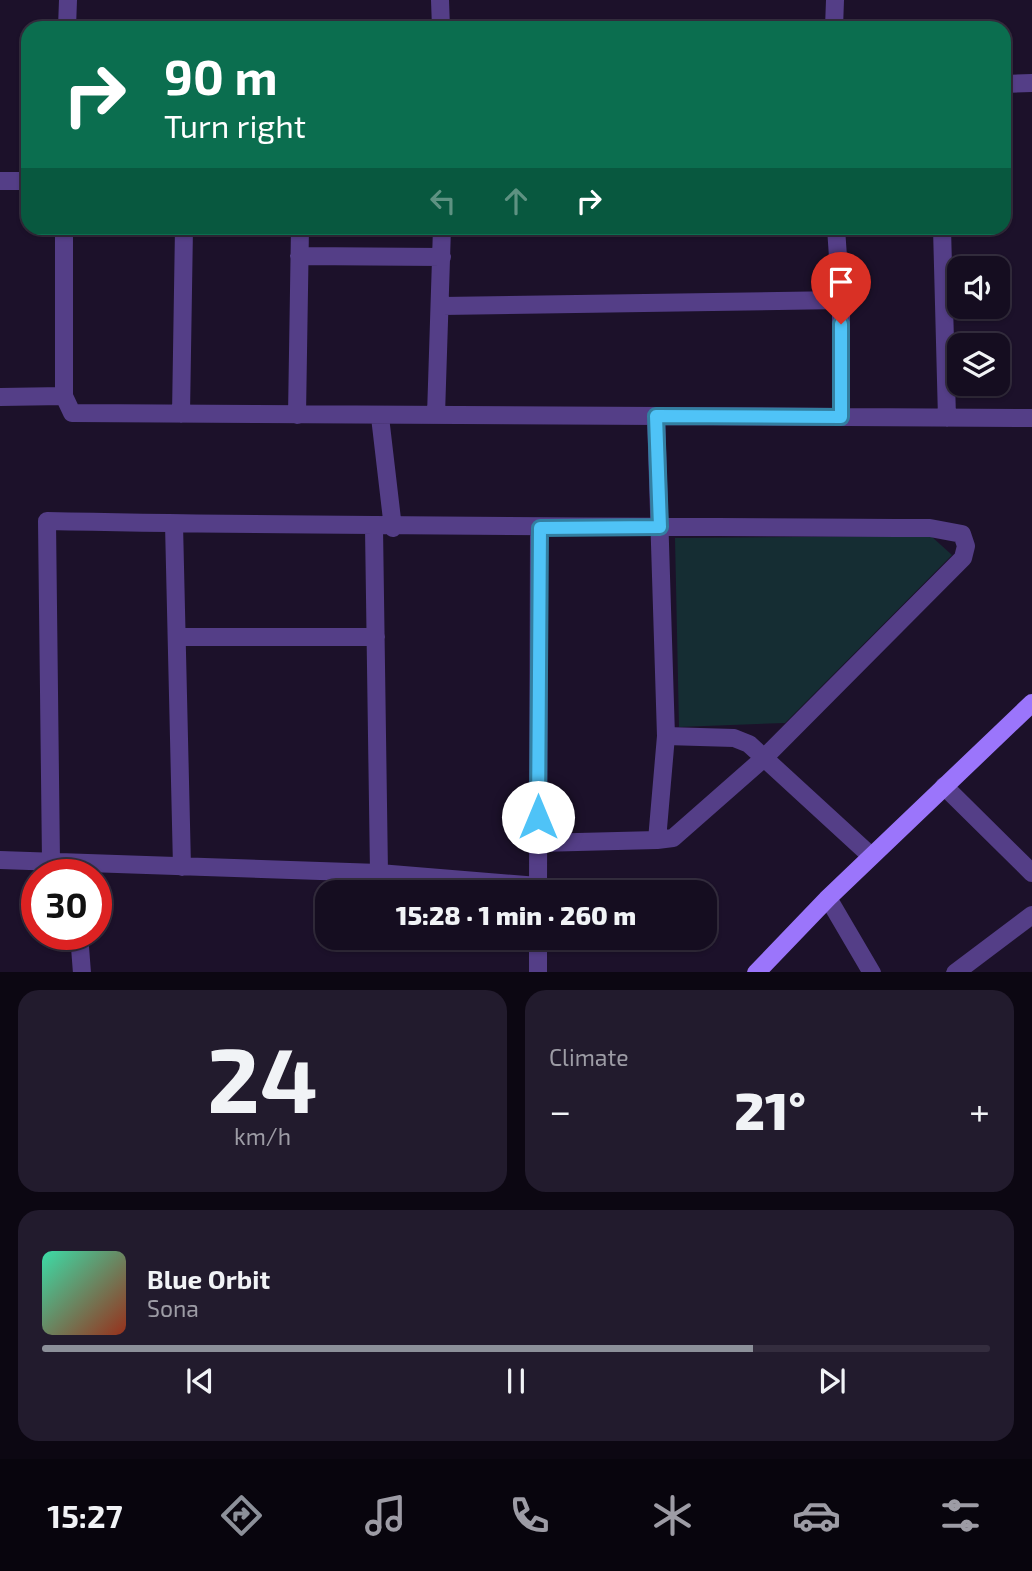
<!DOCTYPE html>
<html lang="en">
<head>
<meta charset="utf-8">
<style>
	body { margin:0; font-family:"Exo 2",sans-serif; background:#221b2d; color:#f1f3f6; height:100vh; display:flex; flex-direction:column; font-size:26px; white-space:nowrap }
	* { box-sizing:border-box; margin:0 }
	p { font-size:23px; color:#9d9ca5 }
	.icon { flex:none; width:38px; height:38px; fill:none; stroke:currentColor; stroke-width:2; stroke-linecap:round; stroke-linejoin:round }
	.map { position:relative; height:972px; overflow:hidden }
	.details { display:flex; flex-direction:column; gap:18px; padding:18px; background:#0c0712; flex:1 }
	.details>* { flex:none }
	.banner { position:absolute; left:21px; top:21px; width:990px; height:214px; border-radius:21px; box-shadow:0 2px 5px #0004,0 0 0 2px #342d3e; background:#0b6e4f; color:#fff; overflow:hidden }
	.tools { position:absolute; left:947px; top:256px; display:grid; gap:14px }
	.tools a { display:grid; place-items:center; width:63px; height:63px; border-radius:14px; background:#150d20; box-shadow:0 2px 5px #0004,0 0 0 2px #342d3e; font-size:35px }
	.speed { position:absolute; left:21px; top:859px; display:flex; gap:14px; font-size:35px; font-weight:700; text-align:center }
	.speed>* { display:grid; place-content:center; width:91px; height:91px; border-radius:50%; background:#150d20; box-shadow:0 2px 5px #0004,0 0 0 2px #342d3e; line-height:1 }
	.speed .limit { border:10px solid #d22; background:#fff; color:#111 }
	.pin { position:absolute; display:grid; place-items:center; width:60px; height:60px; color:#fff; margin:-72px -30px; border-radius:50% 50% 50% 0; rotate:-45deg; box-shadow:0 0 7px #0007 }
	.pin .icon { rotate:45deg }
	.me { position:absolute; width:77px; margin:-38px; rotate:0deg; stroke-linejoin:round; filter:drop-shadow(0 0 5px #0008) }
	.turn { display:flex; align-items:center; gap:24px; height:147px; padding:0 28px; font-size:32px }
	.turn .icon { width:91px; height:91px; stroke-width:2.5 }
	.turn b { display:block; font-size:49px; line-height:60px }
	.lanes { display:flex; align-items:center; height:66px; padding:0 28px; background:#0003; justify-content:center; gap:35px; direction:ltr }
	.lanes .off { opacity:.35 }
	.big { font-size:52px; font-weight:800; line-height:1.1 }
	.details .widget { flex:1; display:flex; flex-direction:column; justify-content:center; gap:10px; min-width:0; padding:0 24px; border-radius:21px; background:#221b2d }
	.details .dial { align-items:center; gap:0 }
	.dial b { font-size:91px; line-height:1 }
	.song { display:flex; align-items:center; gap:21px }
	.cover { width:84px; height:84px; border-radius:10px; background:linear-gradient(135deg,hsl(160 70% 55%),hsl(10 70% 35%)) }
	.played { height:7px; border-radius:4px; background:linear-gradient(90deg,#8c9099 75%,#342d3e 75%) }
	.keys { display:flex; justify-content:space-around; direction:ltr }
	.heat { display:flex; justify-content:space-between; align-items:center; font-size:38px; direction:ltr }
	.details .tiles { flex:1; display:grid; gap:18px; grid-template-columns:1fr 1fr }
	.widget:last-child { grid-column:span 2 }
	.trip { position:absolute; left:315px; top:880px; width:402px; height:70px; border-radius:21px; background:#150d20; box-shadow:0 2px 5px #0004,0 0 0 2px #342d3e; font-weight:800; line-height:70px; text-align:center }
	.tabs { display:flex; height:112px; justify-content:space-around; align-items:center; background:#08050d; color:#9d9ca5 }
	.tabs .icon { width:49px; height:49px }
	.tabs .active { color:#8c9099 }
	.tabs b { font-size:32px; color:#f1f3f6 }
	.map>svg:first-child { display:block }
	.green { fill:#152d33 }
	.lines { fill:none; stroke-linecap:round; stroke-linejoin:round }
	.minor { stroke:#543e87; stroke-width:18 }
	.secondary { stroke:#9b75fb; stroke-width:18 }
	.route-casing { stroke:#337fa1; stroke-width:18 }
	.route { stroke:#4fc3f7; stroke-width:12 }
</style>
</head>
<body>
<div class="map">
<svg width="1032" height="973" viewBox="0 0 1032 973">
	<rect width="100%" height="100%" fill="#1c112a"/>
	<path class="green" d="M931 536 952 555 785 723 679 727 675 538Z"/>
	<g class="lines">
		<path class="minor" d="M440 0 441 28
			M67 28 68 0
			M834 28 835 0
			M1004 84 1032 83
			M0 181H28
			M836 228 841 300V417
			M942 228 947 418
			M299 256 442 257
			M442 306 841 300
			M64 396 72 413 1032 418
			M0 397 64 396V228
			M181 414 184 228
			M297 415 300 228
			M436 415 442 228
			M380 417 393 528
			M174 524 182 867
			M374 528 379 873
			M177 637H376
			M666 736 734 738 749 744 871 856
			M944 786 1032 873
			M538 843 657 840
			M0 860 379 873 538 886
			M51 862 47 521C341 527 636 526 930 528L962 534 966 546 963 558 764 758 673 838 657 840 666 736 656 416
			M538 892 539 528
			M828 898 872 973
			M79 934 82 973
			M538 973V938
			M955 973 1032 915"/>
		<path class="secondary" d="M756 973 828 898 1032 703"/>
	</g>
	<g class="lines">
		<defs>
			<path id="route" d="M538 817 540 528 660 527 656 416 841 417V324"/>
		</defs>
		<use href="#route" class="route-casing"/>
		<use href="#route" class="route"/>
	</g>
</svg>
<div class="tools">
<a><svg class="icon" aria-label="sound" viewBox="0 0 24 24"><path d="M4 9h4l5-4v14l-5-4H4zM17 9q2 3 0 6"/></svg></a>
<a><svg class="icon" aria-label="layers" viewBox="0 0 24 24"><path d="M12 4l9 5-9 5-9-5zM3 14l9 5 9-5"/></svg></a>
</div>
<div class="speed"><div class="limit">30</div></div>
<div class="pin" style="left:841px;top:324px;background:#d93025"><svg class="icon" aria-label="arrive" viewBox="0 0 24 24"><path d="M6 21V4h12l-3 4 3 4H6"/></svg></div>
<svg class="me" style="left:538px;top:817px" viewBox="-20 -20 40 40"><circle r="19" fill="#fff"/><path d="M0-13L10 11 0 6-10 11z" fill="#4fc3f7"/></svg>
<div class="trip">15:28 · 1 min · 260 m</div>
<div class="banner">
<div class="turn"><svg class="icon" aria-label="right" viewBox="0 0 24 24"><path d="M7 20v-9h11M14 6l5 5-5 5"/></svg><div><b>90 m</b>Turn right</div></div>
<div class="lanes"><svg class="icon off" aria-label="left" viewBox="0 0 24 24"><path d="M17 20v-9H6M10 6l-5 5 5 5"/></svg><svg class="icon off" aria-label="ahead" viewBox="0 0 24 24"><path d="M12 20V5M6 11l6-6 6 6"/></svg><svg class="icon" aria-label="right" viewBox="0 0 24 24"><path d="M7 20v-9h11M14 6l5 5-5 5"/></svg></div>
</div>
</div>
<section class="details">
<div class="tiles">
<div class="widget dial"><b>24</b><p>km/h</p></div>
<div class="widget"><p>Climate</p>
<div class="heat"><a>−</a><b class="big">21°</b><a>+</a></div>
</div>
<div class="widget">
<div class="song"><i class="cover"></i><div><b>Blue Orbit</b><p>Sona</p></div></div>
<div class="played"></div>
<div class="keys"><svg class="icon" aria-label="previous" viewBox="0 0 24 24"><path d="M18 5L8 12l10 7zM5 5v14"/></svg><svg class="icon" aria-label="pause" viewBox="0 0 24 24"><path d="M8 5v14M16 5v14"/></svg><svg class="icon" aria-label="next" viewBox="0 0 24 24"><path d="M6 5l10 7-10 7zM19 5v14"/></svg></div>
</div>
</div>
</section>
<nav class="tabs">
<b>15:27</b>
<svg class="icon active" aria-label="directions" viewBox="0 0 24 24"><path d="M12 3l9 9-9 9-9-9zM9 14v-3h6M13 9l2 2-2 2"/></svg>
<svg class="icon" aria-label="music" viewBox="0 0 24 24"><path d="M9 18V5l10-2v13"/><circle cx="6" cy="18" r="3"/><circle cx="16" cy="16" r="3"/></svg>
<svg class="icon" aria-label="phone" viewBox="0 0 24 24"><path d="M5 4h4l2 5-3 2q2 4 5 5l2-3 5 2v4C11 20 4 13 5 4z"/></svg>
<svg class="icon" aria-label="climate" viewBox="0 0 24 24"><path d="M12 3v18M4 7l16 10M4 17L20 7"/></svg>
<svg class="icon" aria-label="car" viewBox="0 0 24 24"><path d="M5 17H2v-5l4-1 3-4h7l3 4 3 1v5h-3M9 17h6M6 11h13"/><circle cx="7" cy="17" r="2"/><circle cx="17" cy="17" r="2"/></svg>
<svg class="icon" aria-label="filters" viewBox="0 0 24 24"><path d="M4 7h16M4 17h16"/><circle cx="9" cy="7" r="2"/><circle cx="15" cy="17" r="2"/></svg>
</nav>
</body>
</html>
